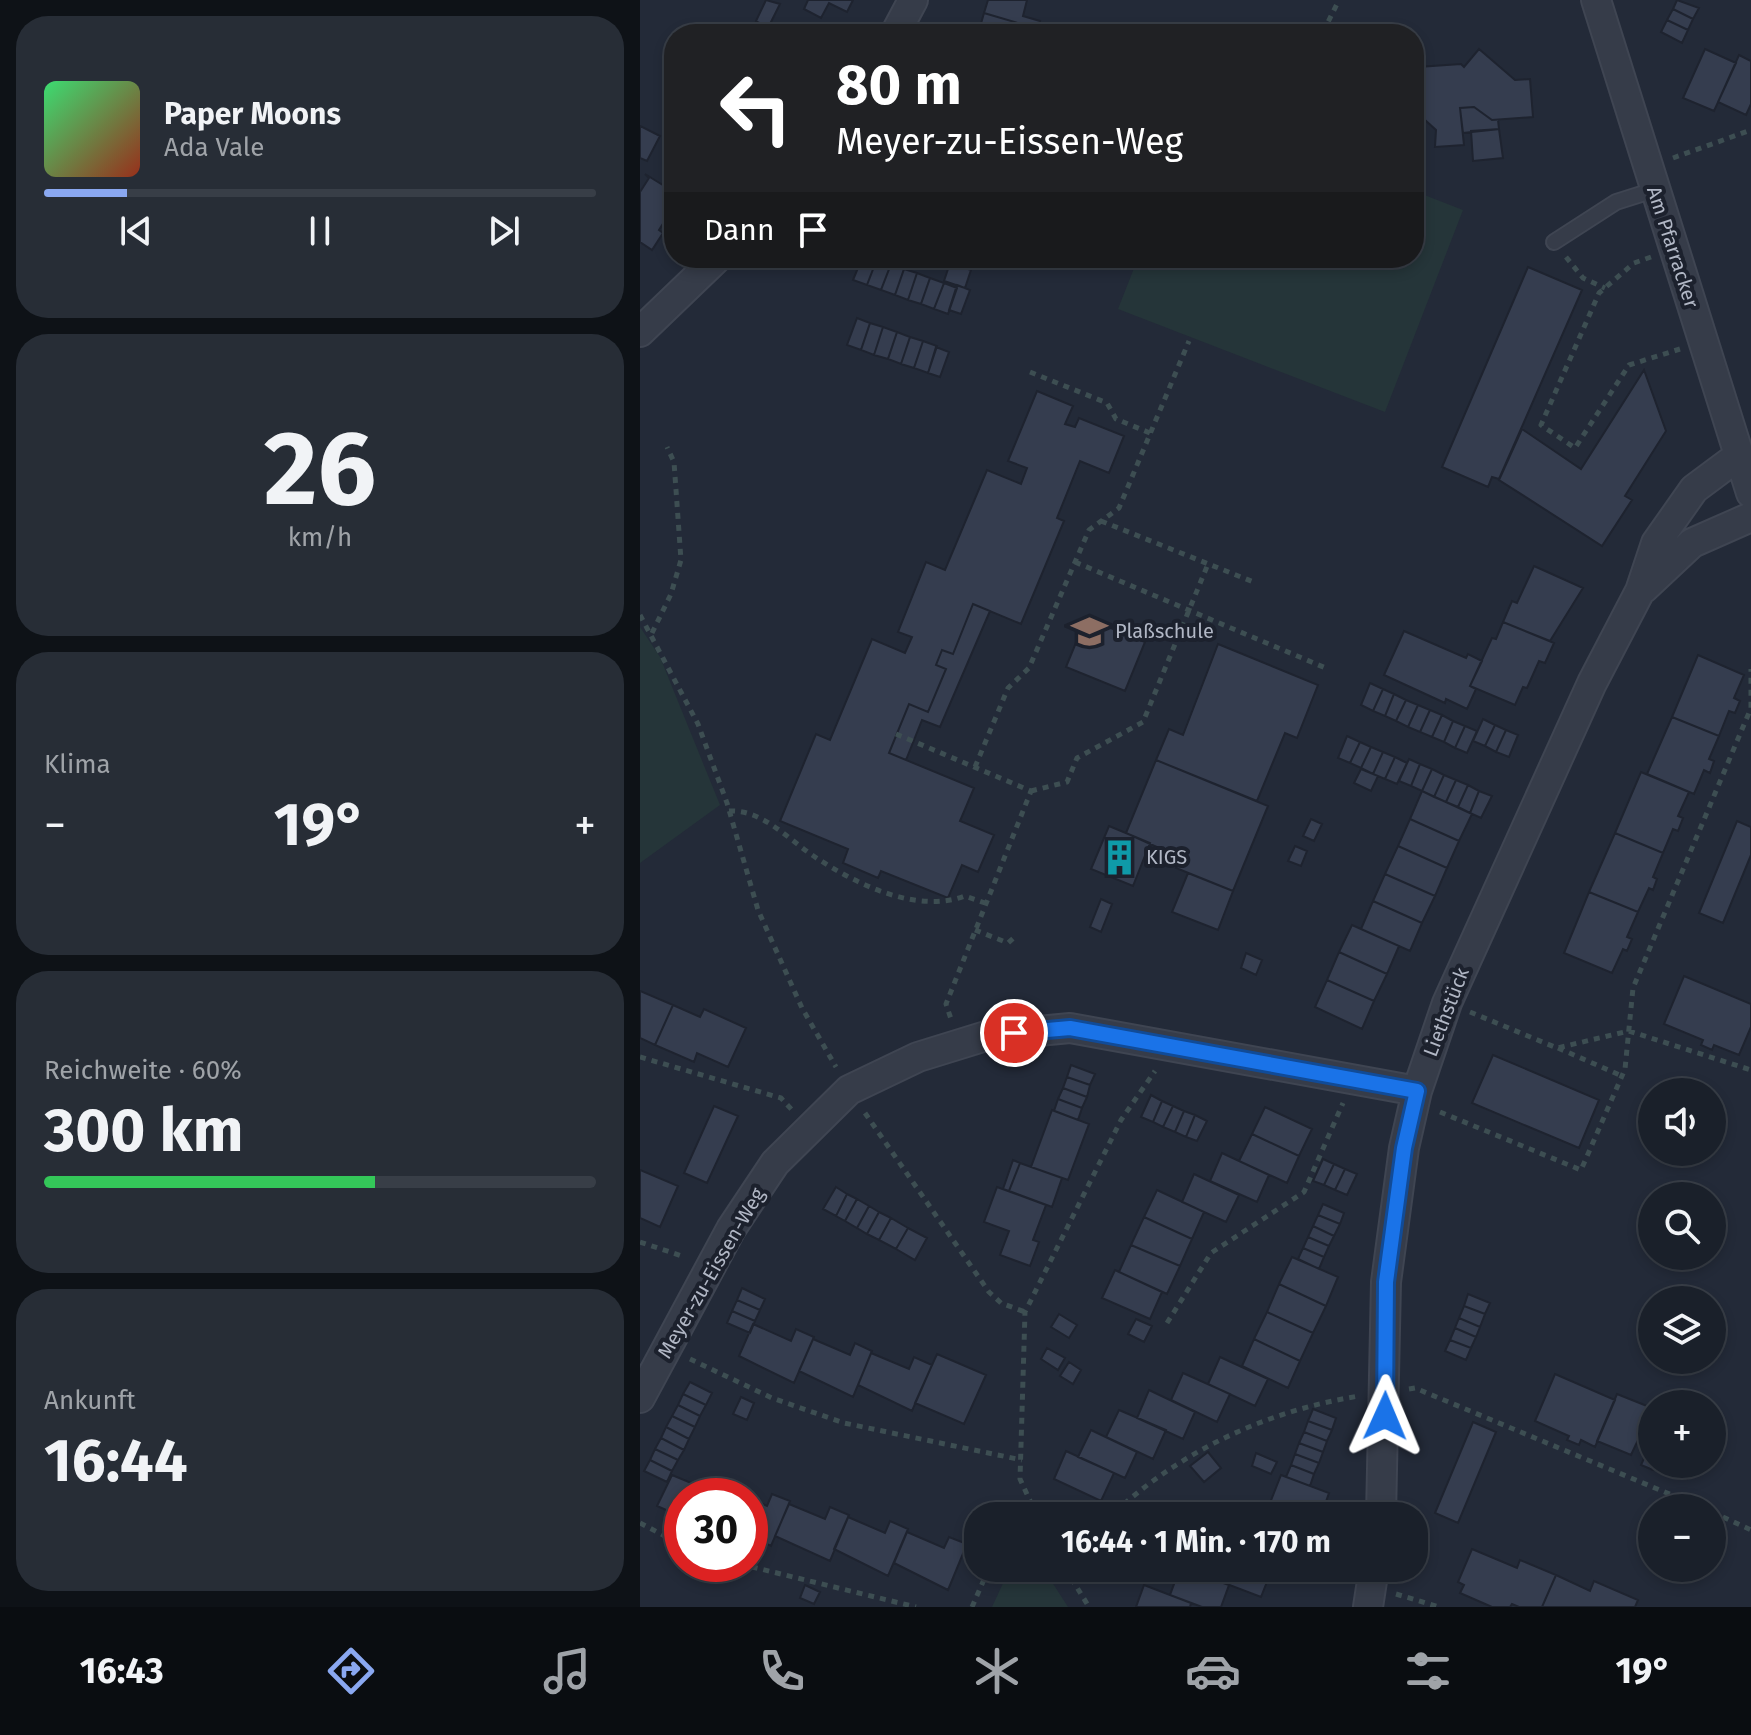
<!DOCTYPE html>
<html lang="de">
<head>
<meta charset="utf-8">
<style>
	body { margin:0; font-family:"Fira Sans",sans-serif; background:#272d36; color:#f1f3f6; height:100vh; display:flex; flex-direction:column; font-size:30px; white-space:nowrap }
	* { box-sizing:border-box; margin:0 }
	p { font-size:26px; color:#9fa3a8 }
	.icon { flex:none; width:44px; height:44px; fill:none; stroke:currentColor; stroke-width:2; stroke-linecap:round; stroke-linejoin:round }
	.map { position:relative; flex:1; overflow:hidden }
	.details { display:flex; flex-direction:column; gap:16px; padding:16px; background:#0e1217; width:640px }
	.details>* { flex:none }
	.guide { position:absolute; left:24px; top:24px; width:760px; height:244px; border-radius:32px; box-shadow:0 4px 12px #0003,0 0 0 2px #383e47; background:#202124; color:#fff; overflow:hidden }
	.fabs { position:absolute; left:998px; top:1078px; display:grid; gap:16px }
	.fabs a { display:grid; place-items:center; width:88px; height:88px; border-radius:50%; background:#1a202a; box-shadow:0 4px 12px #0003,0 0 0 2px #383e47; font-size:40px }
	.speed { position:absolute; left:24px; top:1478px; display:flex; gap:16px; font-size:40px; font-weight:700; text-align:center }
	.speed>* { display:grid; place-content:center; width:104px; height:104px; border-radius:50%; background:#1a202a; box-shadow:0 4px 12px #0003,0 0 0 2px #383e47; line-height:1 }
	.speed .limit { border:12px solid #d22; background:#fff; color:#111 }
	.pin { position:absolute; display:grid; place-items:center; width:68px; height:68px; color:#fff; margin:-34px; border:4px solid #fff; border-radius:50%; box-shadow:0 2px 8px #0007 }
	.me { position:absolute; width:88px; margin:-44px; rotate:1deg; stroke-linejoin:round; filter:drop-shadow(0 0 6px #0008) }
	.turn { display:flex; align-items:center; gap:28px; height:168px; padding:0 40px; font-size:36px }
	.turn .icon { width:104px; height:104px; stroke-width:2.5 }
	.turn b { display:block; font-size:56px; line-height:68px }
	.then { display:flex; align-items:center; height:76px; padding:0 40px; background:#0003; gap:16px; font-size:30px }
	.big { font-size:60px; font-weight:700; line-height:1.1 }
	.details .tile { flex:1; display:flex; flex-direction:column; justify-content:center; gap:12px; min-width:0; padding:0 28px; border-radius:32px; background:#272d36 }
	.details .dial { align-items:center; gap:0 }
	.dial b { font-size:104px; line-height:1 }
	.song { display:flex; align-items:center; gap:24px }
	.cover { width:96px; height:96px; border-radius:12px; background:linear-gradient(135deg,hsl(140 70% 55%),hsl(10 70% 35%)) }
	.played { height:8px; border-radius:4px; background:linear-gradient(90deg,#8aa8f1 15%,#383e47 15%) }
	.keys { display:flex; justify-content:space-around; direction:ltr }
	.heat { display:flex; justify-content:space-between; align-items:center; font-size:44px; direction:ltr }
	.charge { height:12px; border-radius:6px; background:linear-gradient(90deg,#34c759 60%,#383e47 0) }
	.trip { position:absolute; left:324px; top:1502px; width:464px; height:80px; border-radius:32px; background:#1a202a; box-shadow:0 4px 12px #0003,0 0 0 2px #383e47; font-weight:700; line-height:80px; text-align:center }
	.dock { display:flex; height:128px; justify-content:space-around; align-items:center; background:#0a0d11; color:#9fa3a8 }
	.dock .icon { width:56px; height:56px }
	.dock .active { color:#8aa8f1 }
	.dock b { font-size:36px; color:#f1f3f6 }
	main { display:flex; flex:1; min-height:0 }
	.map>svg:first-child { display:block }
	.green { fill:#253539 }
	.building { fill:#353d4f; stroke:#1e232f; stroke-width:2 }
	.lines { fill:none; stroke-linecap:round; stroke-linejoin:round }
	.lane-casing { stroke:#3f4552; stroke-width:18 }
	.street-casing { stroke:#3f4552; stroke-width:32 }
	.path { stroke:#3d4e52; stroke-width:5; stroke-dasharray:6 6; stroke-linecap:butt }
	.lane { stroke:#363c49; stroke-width:14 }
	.street { stroke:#363c49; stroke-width:28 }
	.route-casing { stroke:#114b97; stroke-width:20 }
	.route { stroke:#1a73e8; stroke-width:14 }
	.labels { text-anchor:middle; stroke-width:8; stroke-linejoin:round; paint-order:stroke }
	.street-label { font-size:20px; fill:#b1b7c5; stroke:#1c212d }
	.poi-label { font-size:20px; fill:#b1b7c5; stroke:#1c212d; text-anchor:start }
</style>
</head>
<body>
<main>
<section class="details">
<div class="tile">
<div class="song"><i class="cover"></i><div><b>Paper Moons</b><p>Ada Vale</p></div></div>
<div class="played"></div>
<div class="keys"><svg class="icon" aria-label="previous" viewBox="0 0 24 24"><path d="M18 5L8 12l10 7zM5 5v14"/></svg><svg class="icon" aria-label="pause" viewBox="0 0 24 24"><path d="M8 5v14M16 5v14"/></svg><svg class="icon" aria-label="next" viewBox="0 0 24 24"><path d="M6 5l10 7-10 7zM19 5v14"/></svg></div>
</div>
<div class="tile dial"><b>26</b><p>km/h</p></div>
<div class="tile"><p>Klima</p>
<div class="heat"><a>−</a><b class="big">19°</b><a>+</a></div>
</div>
<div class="tile"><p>Reichweite · 60%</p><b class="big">300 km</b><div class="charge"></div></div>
<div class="tile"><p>Ankunft</p><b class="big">16:44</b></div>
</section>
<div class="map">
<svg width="1111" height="1607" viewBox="0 0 1111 1607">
	<rect width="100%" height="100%" fill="#232a38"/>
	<path class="green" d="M774 191 823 210 745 412 478 309 498 258H774Z
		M0 627 20 657 80 805 0 863Z
		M370 1568H403L428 1607H352Z"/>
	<path class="building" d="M126 0 140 4 128 28 116 21Z
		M168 0H213L207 12 189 3 181 18 164 9Z
		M348 0H387L383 16 400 21 398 29 344 13Z
		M1037 0 1059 8 1053 19 1033 9Z
		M1033 9 1053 19 1048 30 1027 20Z
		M344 13 398 29 396 34H338Z
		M1027 20 1048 30 1042 43 1021 32Z
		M839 49 875 80 890 79 893 117 852 120 834 107 820 108 824 145 795 147 796 130 774 110V91L780 90 778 67 821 64 824 67Z
		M1065 49 1096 63 1074 111 1043 98Z
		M1099 55 1111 61V104L1106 115 1078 102Z
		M834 107 852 120H858L859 129 823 133 820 108Z
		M0 126 20 136 7 161 0 158Z
		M859 129 863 158 833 161 831 131Z
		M5 174 34 192V206L19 230 23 233 12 250 0 242V192L9 178Z
		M222 258 237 259 227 285 213 280Z
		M237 259 251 264 241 290 227 285Z
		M310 263 331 270 325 288 304 281Z
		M251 264 264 269 255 295 241 290Z
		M888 267 942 290 859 479 852 477 848 487 802 467Z
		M264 269 277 273 268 300 255 295Z
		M277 273 290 278 281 304 268 300Z
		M290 278 304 283 294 309 281 304Z
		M304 283 317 288 308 314 294 309Z
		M317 285 330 290 321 314 309 310Z
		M217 318 230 323 221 350 207 345Z
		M230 323 243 327 234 355 221 350Z
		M243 327 257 332 248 359 234 355Z
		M257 332 270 337 261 364 248 359Z
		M270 337 283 341 274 368 261 364Z
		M283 341 297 346 288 373 274 368Z
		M296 347 309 352 300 377 288 373Z
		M1004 370 1026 431 985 496 992 500 962 546 859 480 882 429 941 469Z
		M397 391 433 406 425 424 435 427 439 418 484 436 469 473 440 461 417 518 424 521 381 624 333 604 313 654 302 650 296 665 306 669 288 712 269 704 249 753 334 788 320 821 354 835 338 872 322 865 308 898 241 871 238 878 203 863 208 849 140 821 176 734 190 740 232 639 265 653 272 637 258 632 286 562 305 570 347 470 381 484 387 468 368 461Z
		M894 566 943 588 910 641 863 622 872 601 877 603Z
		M333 604 350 611 300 727 282 720 266 760 249 753 269 704 288 712 306 669 296 665 302 650 313 654Z
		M446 618 505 642 485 691 426 667Z
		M863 622 914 643 905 663 899 661 887 688 883 687 875 705 830 686 852 638 856 639Z
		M764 631 826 658 828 654 842 661 830 686 836 689 827 709 806 699 805 703 744 675Z
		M578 644 678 685 657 738 645 733 617 801 516 760 529 729 543 735Z
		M1058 655 1104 675 1094 698 1100 701 1095 713 1089 711 1079 736 1032 717Z
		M730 683 743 689 733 711 721 705Z
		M743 689 754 694 745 716 733 711Z
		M754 694 766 700 756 721 745 716Z
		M766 700 778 705 768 727 756 721Z
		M778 705 790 710 780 732 768 727Z
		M790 710 802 715 792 737 780 732Z
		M802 715 813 721 804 742 792 737Z
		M1032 717 1079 736 1069 759 1074 761 1070 773 1064 770 1054 794 1007 774Z
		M843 719 855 725 845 746 833 741Z
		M813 721 825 726 815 748 804 742Z
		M855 725 866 730 856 752 845 746Z
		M825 726 837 731 827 753 815 748Z
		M866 730 878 735 869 757 856 752Z
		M707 736 720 742 710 763 698 758Z
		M720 742 731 747 721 768 710 763Z
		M731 747 743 752 733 774 721 768Z
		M743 752 755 757 745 779 733 774Z
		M755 757 767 763 757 784 745 779Z
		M769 759 780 764 771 786 759 781Z
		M516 760 628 806 593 891 536 868 541 858 486 833Z
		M780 764 792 769 782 791 771 786Z
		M721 769 738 776 731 791 714 783Z
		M792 769 804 775 794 797 782 791Z
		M1001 772 1049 792 1038 816 1043 818 1038 831 1033 829 1023 853 975 833Z
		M804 775 816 780 806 802 794 797Z
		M816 780 828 785 818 807 806 802Z
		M828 785 839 791 830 813 818 807Z
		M782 791 832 814 819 841 770 819Z
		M839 791 852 796 841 818 830 813Z
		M671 819 682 824 674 841 663 836Z
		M770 819 819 841 807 868 758 846Z
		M1097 821 1111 827V855L1083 923 1059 913Z
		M469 826 510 843 493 886 451 869Z
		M975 833 1023 853 1013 877 1017 879 1013 890 1009 888 998 912 949 892Z
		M655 846 667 851 661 866 648 861Z
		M758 846 807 868 795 896 745 874Z
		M548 873 593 891 578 930 532 912Z
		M745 874 795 896 782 923 733 901Z
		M949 892 998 912 987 937 992 939 987 951 983 949 972 973 924 953Z
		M461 899 472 904 461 932 450 927Z
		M733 901 782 923 770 951 721 929Z
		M712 925 759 946 747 974 699 952Z
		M699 952 747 974 734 1001 687 980Z
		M606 953 622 960 616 975 601 968Z
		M1044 976 1111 1004V1027L1099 1055 1074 1045 1072 1050 1061 1045 1063 1040 1024 1024Z
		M687 980 734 1001 722 1029 675 1007Z
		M0 991 33 1005 15 1045 0 1038Z
		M33 1005 60 1017 64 1009 106 1028 88 1067 57 1053 54 1062 15 1045Z
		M853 1055 959 1100 939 1148 832 1103Z
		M431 1065 455 1074 450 1085 427 1077Z
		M427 1077 450 1085 447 1097 423 1088Z
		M423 1088 447 1097 442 1108 418 1099Z
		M511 1095 522 1101 513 1122 501 1117Z
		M418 1099 442 1108 438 1120 414 1111Z
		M522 1101 533 1106 523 1127 513 1122Z
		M74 1106 98 1116 67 1183 44 1173Z
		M533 1106 544 1111 535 1132 523 1127Z
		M625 1107 672 1129 659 1156 612 1134Z
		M412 1110 449 1124 428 1180 391 1167Z
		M544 1111 555 1115 546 1137 535 1132Z
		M555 1115 567 1121 557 1141 546 1137Z
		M612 1134 659 1156 647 1183 599 1161Z
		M582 1153 629 1175 617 1202 570 1181Z
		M683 1159 694 1164 684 1185 673 1181Z
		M373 1160 380 1163 369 1191 363 1189Z
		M380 1163 422 1178 412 1207 369 1191Z
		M694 1164 705 1169 695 1190 684 1185Z
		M705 1169 717 1174 707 1195 695 1190Z
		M0 1170 38 1186 20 1227 0 1218Z
		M554 1174 599 1195 586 1222 542 1202Z
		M196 1187 207 1194 196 1216 183 1209Z
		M357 1187 406 1205 393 1240 399 1242 390 1266 360 1255 369 1231 344 1222Z
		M517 1190 564 1212 552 1239 504 1217Z
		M207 1194 217 1199 205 1221 196 1216Z
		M217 1199 229 1206 217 1228 205 1221Z
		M683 1204 704 1213 700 1224 678 1215Z
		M229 1206 239 1212 227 1234 217 1228Z
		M239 1212 251 1218 239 1240 227 1234Z
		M678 1215 700 1224 694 1236 673 1226Z
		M504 1217 552 1239 540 1266 491 1245Z
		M251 1218 268 1228 256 1249 239 1240Z
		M673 1226 694 1236 689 1246 668 1237Z
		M268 1228 287 1238 275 1260 256 1249Z
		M668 1237 689 1246 684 1257 663 1248Z
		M491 1245 540 1266 527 1294 479 1272Z
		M663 1248 684 1257 679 1269 658 1259Z
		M652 1257 698 1277 686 1306 639 1284Z
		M475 1270 522 1292 510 1319 462 1298Z
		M639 1284 686 1306 673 1333 627 1312Z
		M102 1288 125 1299 120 1310 97 1300Z
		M828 1294 850 1303 845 1314 824 1306Z
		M97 1300 120 1310 115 1321 92 1311Z
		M824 1306 845 1314 840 1327 819 1318Z
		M92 1311 115 1321 110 1333 87 1323Z
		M627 1312 673 1333 660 1361 614 1339Z
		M419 1314 437 1325 429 1338 411 1327Z
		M819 1318 840 1327 836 1337 815 1328Z
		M496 1319 512 1326 504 1342 488 1334Z
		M113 1324 151 1341 156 1329 174 1337 154 1383 99 1356Z
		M815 1328 836 1337 831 1348 810 1340Z
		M173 1339 210 1355 215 1343 232 1351 213 1397 159 1371Z
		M614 1339 660 1361 648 1388 602 1366Z
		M810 1340 831 1348 826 1360 805 1351Z
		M407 1348 425 1358 418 1370 401 1359Z
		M231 1353 269 1369 274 1357 292 1365 272 1411 218 1385Z
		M297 1354 346 1375 324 1424 275 1403Z
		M580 1357 628 1379 615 1406 568 1384Z
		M429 1362 441 1370 433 1384 420 1376Z
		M543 1373 590 1394 577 1422 531 1400Z
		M915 1374 975 1400 955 1447 941 1440 939 1445 927 1440 929 1436 895 1421Z
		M50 1382 72 1393 66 1405 43 1394Z
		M509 1390 555 1412 543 1439 497 1418Z
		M43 1394 66 1405 60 1416 38 1405Z
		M977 1394 1012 1408V1464H1053L1047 1479 1016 1465 1013 1470 1001 1465 1010 1445 998 1440 991 1455 957 1441Z
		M101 1397 114 1403 107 1420 93 1414Z
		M38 1405 60 1416 55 1427 32 1416Z
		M673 1409 696 1418 692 1430 668 1421Z
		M479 1410 526 1430 513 1459 466 1437Z
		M32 1416 55 1427 49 1439 26 1427Z
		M668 1421 692 1430 687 1441 664 1432Z
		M833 1422 856 1432 818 1523 795 1513Z
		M26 1427 49 1439 44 1450 21 1438Z
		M451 1430 497 1452 485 1478 438 1457Z
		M664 1432 687 1441 683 1452 659 1443Z
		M21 1438 44 1450 38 1460 15 1449Z
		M659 1443 683 1452 679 1463 655 1454Z
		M15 1449 38 1460 32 1471 10 1460Z
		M426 1451 474 1473 461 1501 414 1479Z
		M568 1452 581 1468 564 1482 550 1466Z
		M616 1453 637 1462 631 1474 612 1466Z
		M655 1454 679 1463 674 1474 651 1465Z
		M10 1460 32 1471 27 1482 4 1471Z
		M651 1465 674 1474 670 1486 646 1477Z
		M32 1475 68 1490 73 1478 91 1486 86 1496H42V1517L17 1506Z
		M641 1475 689 1493 681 1516H663L630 1503Z
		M132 1494 150 1501 131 1546 110 1536V1498L127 1506Z
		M630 1503 663 1516H625Z
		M149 1504 185 1519 190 1507 209 1515 190 1561 135 1536Z
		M208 1517 245 1533 250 1521 268 1529 248 1576 194 1549Z
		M267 1532 304 1548 309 1537 327 1544 308 1590 254 1563Z
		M832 1549 877 1568 880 1560 916 1575 902 1607H879L872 1604 870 1607H852L820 1593 824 1585 818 1582Z
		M540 1568 589 1585 581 1607H562L530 1595Z
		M575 1568H630L632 1569 621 1597 571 1578Z
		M916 1575 950 1591 954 1581 998 1600 995 1607H902Z
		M165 1585 180 1592 174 1604 160 1598Z
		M504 1585 551 1603 550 1607H496Z"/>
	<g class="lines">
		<defs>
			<path id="lane" d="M914 242 976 202 1014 190"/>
			<path id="street" d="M956 0 1111 493
				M255 34 273 0
				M0 332 77 258
				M1004 588 1052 543 1111 517
				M0 1398 91 1229 135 1163 209 1090 278 1057 346 1036 430 1028 777 1091
				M741 1516 746 1282 764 1148 777 1091 807 1003 952 683 1000 591 1016 543 1054 489 1097 457
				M728 1607 734 1568"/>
		</defs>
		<use href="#lane" class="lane-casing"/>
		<use href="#street" class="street-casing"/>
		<path class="path" d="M683 32 699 0
			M1033 158 1111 130
			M926 257 943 278 965 288
			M1011 257 994 263 959 293 901 425 935 448 989 365 1040 349
			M390 372 467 403 476 419 510 433
			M461 521 616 583
			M435 562 688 669
			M0 615 58 724 87 803 118 910 162 1008 196 1067
			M12 633 31 594 41 560 34 462 27 447
			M256 734 391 791 306 1004 311 1019
			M335 767 368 688 389 668 449 530 479 508 549 341
			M391 791 427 782 437 758 503 722 568 564
			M89 811C122 809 149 840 175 857 216 884 276 914 325 896L345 903
			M335 930 368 943 377 935
			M830 1012 917 1048 989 1031 1111 1070
			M918 1048 982 1076
			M0 1057 141 1098 152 1110
			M800 1112 941 1170 985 1069 993 988 1111 708V669
			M225 1113 349 1292 361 1303 385 1312
			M0 1242 45 1257
			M527 1323 571 1253 664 1192 703 1103
			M50 1359 132 1398 204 1423 382 1460
			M769 1389 775 1388 1063 1508
			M484 1504C551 1446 632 1410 719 1396
			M1072 1512 1111 1530
			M376 1516 392 1507
			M397 1516 380 1479 385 1312 481 1120 515 1071
			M0 1523 42 1545
			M100 1564 276 1607
			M425 1568 449 1607
			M756 1594 799 1607
			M332 1607 349 1568"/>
		<use href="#lane" class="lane"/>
		<use href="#street" class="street"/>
	</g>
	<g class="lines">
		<defs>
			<path id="route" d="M374 1033 430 1028 777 1091 764 1148 746 1282 745 1416"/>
		</defs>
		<use href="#route" class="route-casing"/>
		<use href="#route" class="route"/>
	</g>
	<defs>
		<symbol id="school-bare" viewBox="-9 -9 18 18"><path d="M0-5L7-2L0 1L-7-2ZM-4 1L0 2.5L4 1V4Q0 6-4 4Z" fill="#8d6e63" stroke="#1c212d" stroke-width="2.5" paint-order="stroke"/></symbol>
		<symbol id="building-bare" viewBox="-9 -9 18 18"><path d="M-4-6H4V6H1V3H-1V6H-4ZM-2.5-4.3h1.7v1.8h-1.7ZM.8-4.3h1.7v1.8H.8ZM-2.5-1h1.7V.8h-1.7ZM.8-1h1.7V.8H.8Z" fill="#0f9aa8" stroke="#1c212d" stroke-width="2.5" paint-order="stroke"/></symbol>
	</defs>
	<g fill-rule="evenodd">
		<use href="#school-bare" x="424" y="606" width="51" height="51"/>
		<use href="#building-bare" x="454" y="832" width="51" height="51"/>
	</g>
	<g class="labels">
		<g class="street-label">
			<text transform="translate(1033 247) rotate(72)" y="7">Am Pfarracker</text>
			<text transform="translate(806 1012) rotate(-69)" y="7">Liethstück</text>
			<text transform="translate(71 1273) rotate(-60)" y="7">Meyer-zu-Eissen-Weg</text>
		</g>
		<g class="poi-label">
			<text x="475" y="638">Plaßschule</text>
			<text x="506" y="864">KIGS</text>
		</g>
	</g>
</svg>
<div class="fabs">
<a><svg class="icon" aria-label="sound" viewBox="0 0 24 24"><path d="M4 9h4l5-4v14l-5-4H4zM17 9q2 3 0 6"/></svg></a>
<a><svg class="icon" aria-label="search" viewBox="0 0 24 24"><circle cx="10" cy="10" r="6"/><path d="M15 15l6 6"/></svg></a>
<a><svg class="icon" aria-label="layers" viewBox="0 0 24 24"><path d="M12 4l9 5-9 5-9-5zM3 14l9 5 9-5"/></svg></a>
<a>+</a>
<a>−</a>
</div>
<div class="speed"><div class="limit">30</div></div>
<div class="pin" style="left:374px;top:1033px;background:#d93025"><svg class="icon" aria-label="arrive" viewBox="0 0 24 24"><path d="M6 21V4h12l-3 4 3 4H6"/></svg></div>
<svg class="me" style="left:745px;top:1416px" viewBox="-20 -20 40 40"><path d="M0-17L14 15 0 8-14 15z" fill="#1a73e8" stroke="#fff" stroke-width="4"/></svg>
<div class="trip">16:44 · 1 Min. · 170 m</div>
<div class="guide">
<div class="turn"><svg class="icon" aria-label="left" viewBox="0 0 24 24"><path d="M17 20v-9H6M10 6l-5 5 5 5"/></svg><div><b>80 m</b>Meyer-zu-Eissen-Weg</div></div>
<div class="then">Dann<svg class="icon" aria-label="arrive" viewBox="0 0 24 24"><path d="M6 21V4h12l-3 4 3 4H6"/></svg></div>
</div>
</div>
</main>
<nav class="dock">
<b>16:43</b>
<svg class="icon active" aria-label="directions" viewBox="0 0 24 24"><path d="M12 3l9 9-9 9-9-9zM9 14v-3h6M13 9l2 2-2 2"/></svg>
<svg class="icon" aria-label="music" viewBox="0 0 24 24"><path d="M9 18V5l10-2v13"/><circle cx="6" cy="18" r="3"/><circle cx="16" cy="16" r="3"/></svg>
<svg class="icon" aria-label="phone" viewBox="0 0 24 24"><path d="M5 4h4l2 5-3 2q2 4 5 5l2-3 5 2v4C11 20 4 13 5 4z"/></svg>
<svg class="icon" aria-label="climate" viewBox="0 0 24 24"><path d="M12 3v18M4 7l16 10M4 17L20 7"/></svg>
<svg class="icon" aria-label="car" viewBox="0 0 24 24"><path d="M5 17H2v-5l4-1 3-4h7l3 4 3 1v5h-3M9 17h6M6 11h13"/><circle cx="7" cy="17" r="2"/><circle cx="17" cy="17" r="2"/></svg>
<svg class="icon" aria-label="filters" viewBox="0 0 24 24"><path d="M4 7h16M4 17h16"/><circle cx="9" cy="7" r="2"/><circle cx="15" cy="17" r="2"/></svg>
<b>19°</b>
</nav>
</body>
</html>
